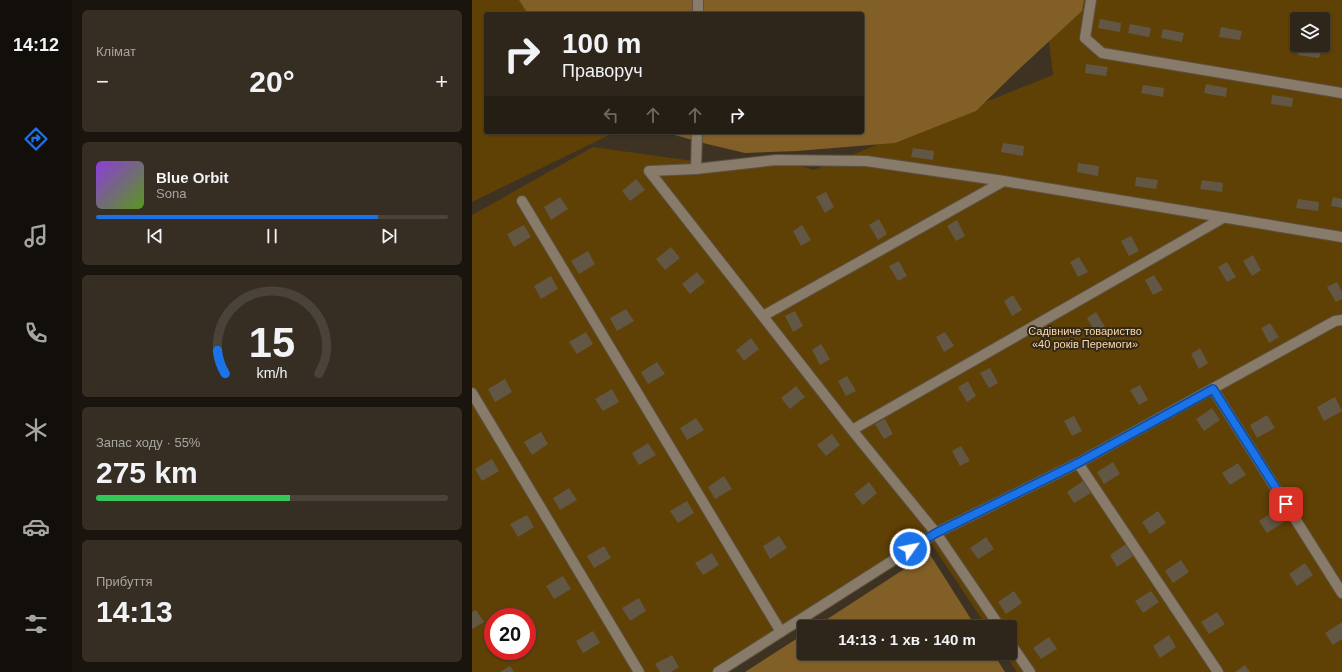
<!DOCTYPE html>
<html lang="uk">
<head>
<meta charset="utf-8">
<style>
	body { margin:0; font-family:Helvetica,sans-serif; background:#362e23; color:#f1f3f6; height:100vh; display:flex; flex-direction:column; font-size:15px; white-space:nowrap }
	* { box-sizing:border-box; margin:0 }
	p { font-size:13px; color:#a7a5a2 }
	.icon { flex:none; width:22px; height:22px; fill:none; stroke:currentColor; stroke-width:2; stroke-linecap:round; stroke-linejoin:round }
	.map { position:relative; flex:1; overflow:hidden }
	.details { display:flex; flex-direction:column; gap:10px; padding:10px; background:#19150e; width:400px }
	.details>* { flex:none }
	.top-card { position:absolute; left:12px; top:12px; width:380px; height:122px; border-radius:4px; box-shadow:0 1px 3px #0004,0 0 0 1px #494339; background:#2e261a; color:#f1f3f6; overflow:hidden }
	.controls { position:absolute; left:818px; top:12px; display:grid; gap:8px }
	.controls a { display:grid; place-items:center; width:40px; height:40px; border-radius:4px; background:#2e261a; box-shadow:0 1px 3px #0004,0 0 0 1px #494339; font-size:20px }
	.speed { position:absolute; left:12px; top:608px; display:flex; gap:8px; font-size:20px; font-weight:700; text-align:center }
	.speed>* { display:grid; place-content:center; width:52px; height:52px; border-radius:50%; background:#2e261a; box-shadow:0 1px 3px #0004,0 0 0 1px #494339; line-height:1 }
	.speed .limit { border:6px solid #d22; background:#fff; color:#111 }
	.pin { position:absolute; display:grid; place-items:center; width:34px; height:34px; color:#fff; margin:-17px; border-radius:8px; box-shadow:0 2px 6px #0006 }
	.me { position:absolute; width:44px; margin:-22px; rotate:57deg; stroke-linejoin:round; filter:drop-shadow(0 0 3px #0008) }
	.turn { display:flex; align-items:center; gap:14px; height:84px; padding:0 12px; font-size:18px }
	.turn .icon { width:52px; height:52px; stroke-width:2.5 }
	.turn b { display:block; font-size:28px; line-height:34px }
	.lanes { display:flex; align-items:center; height:38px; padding:0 12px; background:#0003; justify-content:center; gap:20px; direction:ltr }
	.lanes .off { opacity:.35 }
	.big { font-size:30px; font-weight:700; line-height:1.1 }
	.details .tile { flex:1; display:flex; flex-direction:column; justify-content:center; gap:6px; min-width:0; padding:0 14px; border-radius:6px; background:#362e23 }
	.details .dial { align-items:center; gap:0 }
	.dial svg { height:104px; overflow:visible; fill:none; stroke:#494339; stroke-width:7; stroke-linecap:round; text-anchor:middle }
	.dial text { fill:#f1f3f6; stroke:none }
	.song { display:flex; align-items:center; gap:12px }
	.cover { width:48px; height:48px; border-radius:6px; background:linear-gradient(135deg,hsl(270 70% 55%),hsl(90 70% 35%)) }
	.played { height:4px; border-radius:2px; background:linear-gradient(90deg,#1a73e8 80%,#494339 80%) }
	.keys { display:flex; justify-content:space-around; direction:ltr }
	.heat { display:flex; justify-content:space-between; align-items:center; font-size:22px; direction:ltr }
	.charge { height:6px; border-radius:3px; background:linear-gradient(90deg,#34c759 55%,#494339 0) }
	.trip { position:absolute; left:325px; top:620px; width:220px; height:40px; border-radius:4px; background:#2e261a; box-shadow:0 1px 3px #0004,0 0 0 1px #494339; font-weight:700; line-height:40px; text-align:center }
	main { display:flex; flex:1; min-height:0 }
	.dock { display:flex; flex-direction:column; width:72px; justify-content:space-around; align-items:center; background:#120f0a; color:#a7a5a2 }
	.dock .icon { width:28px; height:28px }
	.dock .current { color:#1a73e8 }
	.dock b { font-size:18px; color:#f1f3f6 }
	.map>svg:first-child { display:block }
	.green { fill:#5f4005; fill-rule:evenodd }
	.forest { fill:#815f27 }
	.building { fill:#625745 }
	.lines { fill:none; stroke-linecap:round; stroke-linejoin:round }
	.minor-casing { stroke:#5b5244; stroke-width:12 }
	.minor { stroke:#887b69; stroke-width:10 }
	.route-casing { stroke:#114b97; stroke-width:10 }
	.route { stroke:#1a73e8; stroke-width:7 }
	.labels { text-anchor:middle; stroke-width:4; stroke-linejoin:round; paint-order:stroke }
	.park-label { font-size:11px; fill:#f9d9ac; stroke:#342919 }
</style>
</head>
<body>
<main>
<nav class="dock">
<b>14:12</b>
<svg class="icon current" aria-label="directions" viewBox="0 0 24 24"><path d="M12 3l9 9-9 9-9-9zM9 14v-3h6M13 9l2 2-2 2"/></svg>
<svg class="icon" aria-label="music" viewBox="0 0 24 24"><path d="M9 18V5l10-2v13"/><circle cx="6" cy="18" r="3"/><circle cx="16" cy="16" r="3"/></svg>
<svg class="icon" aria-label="phone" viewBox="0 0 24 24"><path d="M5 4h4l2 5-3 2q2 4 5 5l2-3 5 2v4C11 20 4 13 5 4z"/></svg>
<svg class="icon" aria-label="climate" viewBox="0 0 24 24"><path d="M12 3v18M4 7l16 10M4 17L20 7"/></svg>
<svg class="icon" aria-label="car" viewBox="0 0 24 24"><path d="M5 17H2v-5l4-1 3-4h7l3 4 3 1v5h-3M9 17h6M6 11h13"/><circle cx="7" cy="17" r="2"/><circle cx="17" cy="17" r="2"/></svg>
<svg class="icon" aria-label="filters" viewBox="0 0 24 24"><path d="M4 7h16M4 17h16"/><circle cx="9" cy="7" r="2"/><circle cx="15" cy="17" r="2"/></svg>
</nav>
<section class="details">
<div class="tile"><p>Клімат</p>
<div class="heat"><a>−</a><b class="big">20°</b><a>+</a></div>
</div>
<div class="tile">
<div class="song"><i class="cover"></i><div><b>Blue Orbit</b><p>Sona</p></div></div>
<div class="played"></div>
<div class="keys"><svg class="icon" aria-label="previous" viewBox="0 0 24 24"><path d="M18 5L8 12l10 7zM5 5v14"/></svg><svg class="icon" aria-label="pause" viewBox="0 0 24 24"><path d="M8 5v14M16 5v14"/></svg><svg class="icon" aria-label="next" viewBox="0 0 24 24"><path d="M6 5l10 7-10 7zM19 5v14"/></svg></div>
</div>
<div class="tile dial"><svg viewBox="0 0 100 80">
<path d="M14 69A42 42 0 1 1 86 69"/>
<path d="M14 69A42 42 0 0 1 8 51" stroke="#1a73e8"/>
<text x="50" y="56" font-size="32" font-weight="700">15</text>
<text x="50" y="72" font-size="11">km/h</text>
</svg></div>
<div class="tile"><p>Запас ходу · 55%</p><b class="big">275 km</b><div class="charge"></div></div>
<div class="tile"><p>Прибуття</p><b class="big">14:13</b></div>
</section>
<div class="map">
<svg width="870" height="672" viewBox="0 0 870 672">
	<rect width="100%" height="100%" fill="#3e3323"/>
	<path class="green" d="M0 0H84L93 14H14V132H143L0 202Z
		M572 0H870V672H545L532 653H538V627H515L459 543 257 672H0V215L121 147 256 166 319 163 342 170 581 75ZM825 19H851V45H825ZM21 617H55V651H21Z"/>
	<path class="forest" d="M47 0H612L610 11 545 71 504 111 423 143 325 151 273 153 235 144 192 132H390V14H56Z
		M457 553 504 627H343Z
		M332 634V653H521L533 672H273Z"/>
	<path class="building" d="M628 19 649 23 648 32 626 28Z
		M658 24 679 28 677 37 656 33Z
		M749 27 770 31 768 40 747 37Z
		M691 29 712 33 710 42 689 38Z
		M827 46 849 49 847 58 826 55Z
		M614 64 636 67 634 76 613 73Z
		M734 84 755 88 754 97 732 93Z
		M671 85 692 88 691 97 669 93Z
		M800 95 821 98 820 107 799 104Z
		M531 143 552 146 551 156 529 152Z
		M441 148 462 151 461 160 439 157Z
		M606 163 627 166 626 176 605 172Z
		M664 177 686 180 684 189 663 186Z
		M164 179 173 190 158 201 150 191Z
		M730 180 751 183 750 192 728 189Z
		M354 192 362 207 353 213 344 197Z
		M88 197 96 209 79 220 72 207Z
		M861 197 870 199V208L859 206Z
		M826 199 847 202 846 211 824 208Z
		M407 219 415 234 406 240 397 225Z
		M485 220 493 236 484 241 475 226Z
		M52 225 59 237 42 247 35 234Z
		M330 225 339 240 329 246 321 231Z
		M659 236 667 251 657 256 649 241Z
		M199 247 208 258 193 270 184 259Z
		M116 251 123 264 107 274 99 261Z
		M781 255 789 270 780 276 771 261Z
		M607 257 616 272 606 277 598 262Z
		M427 261 435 276 426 281 417 266Z
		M755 262 764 277 755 282 746 267Z
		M225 272 233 282 218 294 210 284Z
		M682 275 691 290 681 295 673 280Z
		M79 276 86 289 69 299 62 286Z
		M865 282 870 292V299L864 302 855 287Z
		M541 295 550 310 540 316 532 301Z
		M154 309 162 321 145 331 138 318Z
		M323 311 331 326 321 332 313 316Z
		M624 312 633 327 623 332 615 318Z
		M798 323 807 337 797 343 789 328Z
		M114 332 121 344 105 354 97 342Z
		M473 332 482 346 472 352 464 337Z
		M279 338 287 349 272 361 264 350Z
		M349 344 358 359 348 365 340 350Z
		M728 348 736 363 727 369 719 354Z
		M185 362 193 374 176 384 169 372Z
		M518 368 526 383 517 388 508 373Z
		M375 376 384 391 374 396 366 381Z
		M33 379 40 392 23 402 16 389Z
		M496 381 504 396 495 402 486 387Z
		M668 385 676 400 667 405 658 390Z
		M324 386 333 397 318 409 309 398Z
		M140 389 147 402 131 411 123 399Z
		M863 397 870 411 852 421 845 407Z
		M740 408 748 420 732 431 724 419Z
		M795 415 803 428 785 438 778 425Z
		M602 416 610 431 600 436 592 421Z
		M224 418 232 430 215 440 208 428Z
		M413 419 421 434 412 439 403 424Z
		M69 432 76 444 60 455 52 442Z
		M360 434 368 445 354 456 345 445Z
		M176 443 184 455 167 465 160 453Z
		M489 446 498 461 488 466 480 451Z
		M20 459 27 471 10 481 3 469Z
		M641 462 648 474 632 484 625 472Z
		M766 463 774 475 758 485 750 473Z
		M252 476 260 489 243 499 236 487Z
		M611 481 619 493 602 503 595 492Z
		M397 482 405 493 391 505 382 494Z
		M97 488 105 500 88 510 81 498Z
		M215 501 222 513 206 523 198 511Z
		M804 510 812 522 795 533 787 521Z
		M686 511 694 523 678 534 670 522Z
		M55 515 62 527 46 537 38 524Z
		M307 536 315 548 298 559 291 546Z
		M514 537 522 549 506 559 498 548Z
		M654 544 661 556 645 567 638 555Z
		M132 546 139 558 122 568 115 556Z
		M240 553 247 565 231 575 223 563Z
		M709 560 717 572 701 583 693 571Z
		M833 563 841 575 825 586 817 574Z
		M91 576 99 589 82 599 74 586Z
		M542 591 550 603 534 614 526 602Z
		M679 591 687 602 671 613 663 601Z
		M167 598 174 611 158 621 150 608Z
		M4 610 12 622 0 629V612Z
		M745 612 753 624 737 634 729 622Z
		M870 622V639L861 645 853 633Z
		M121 631 128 643 111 653 104 641Z
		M697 635 704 647 688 658 681 646Z
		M577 637 585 649 569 659 561 648Z
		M200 655 207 667 199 672H188L183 664Z
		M773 665 778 672H763Z
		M38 666 42 672H28Z"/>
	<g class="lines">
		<defs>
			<path id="minor" d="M619 0 613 38 630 53 870 93
				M226 14V0
				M224 169 225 132
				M177 171 224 169 304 160 394 161 532 181 870 237
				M177 171 380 430 464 533 528 627
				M50 201 309 632
				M291 316 532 181
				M741 389 870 593
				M0 393 167 672
				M380 430 751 218
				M606 463 746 672
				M538 643 558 672
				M246 672 464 533 606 463 863 321 870 320"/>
		</defs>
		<use href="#minor" class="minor-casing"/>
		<use href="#minor" class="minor"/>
	</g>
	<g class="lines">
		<defs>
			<path id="route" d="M438 549 464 533 606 463 741 389 814 504"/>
		</defs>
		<use href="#route" class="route-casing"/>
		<use href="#route" class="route"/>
	</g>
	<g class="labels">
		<g class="park-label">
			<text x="613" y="335">Садівниче товариство<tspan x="613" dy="13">«40 років Перемоги»</tspan></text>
		</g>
	</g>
</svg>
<div class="controls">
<a><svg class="icon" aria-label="layers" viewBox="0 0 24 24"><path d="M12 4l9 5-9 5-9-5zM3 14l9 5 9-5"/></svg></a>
</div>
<div class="speed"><div class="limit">20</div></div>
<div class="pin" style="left:814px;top:504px;background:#d93025"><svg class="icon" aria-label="arrive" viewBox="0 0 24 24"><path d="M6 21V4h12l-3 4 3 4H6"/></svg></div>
<svg class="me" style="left:438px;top:549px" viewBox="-20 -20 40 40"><circle r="17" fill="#1a73e8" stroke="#fff" stroke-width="3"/><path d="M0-11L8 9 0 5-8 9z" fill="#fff"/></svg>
<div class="trip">14:13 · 1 хв · 140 m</div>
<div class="top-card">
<div class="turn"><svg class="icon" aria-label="right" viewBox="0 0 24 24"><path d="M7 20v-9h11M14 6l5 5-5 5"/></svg><div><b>100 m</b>Праворуч</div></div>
<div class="lanes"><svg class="icon off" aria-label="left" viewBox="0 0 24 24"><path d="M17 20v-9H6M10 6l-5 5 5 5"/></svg><svg class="icon off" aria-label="ahead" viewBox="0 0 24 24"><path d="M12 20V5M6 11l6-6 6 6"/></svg><svg class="icon off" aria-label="ahead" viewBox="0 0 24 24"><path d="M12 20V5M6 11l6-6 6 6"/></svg><svg class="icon" aria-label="right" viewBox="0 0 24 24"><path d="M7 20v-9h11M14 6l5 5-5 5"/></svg></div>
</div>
</div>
</main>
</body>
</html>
